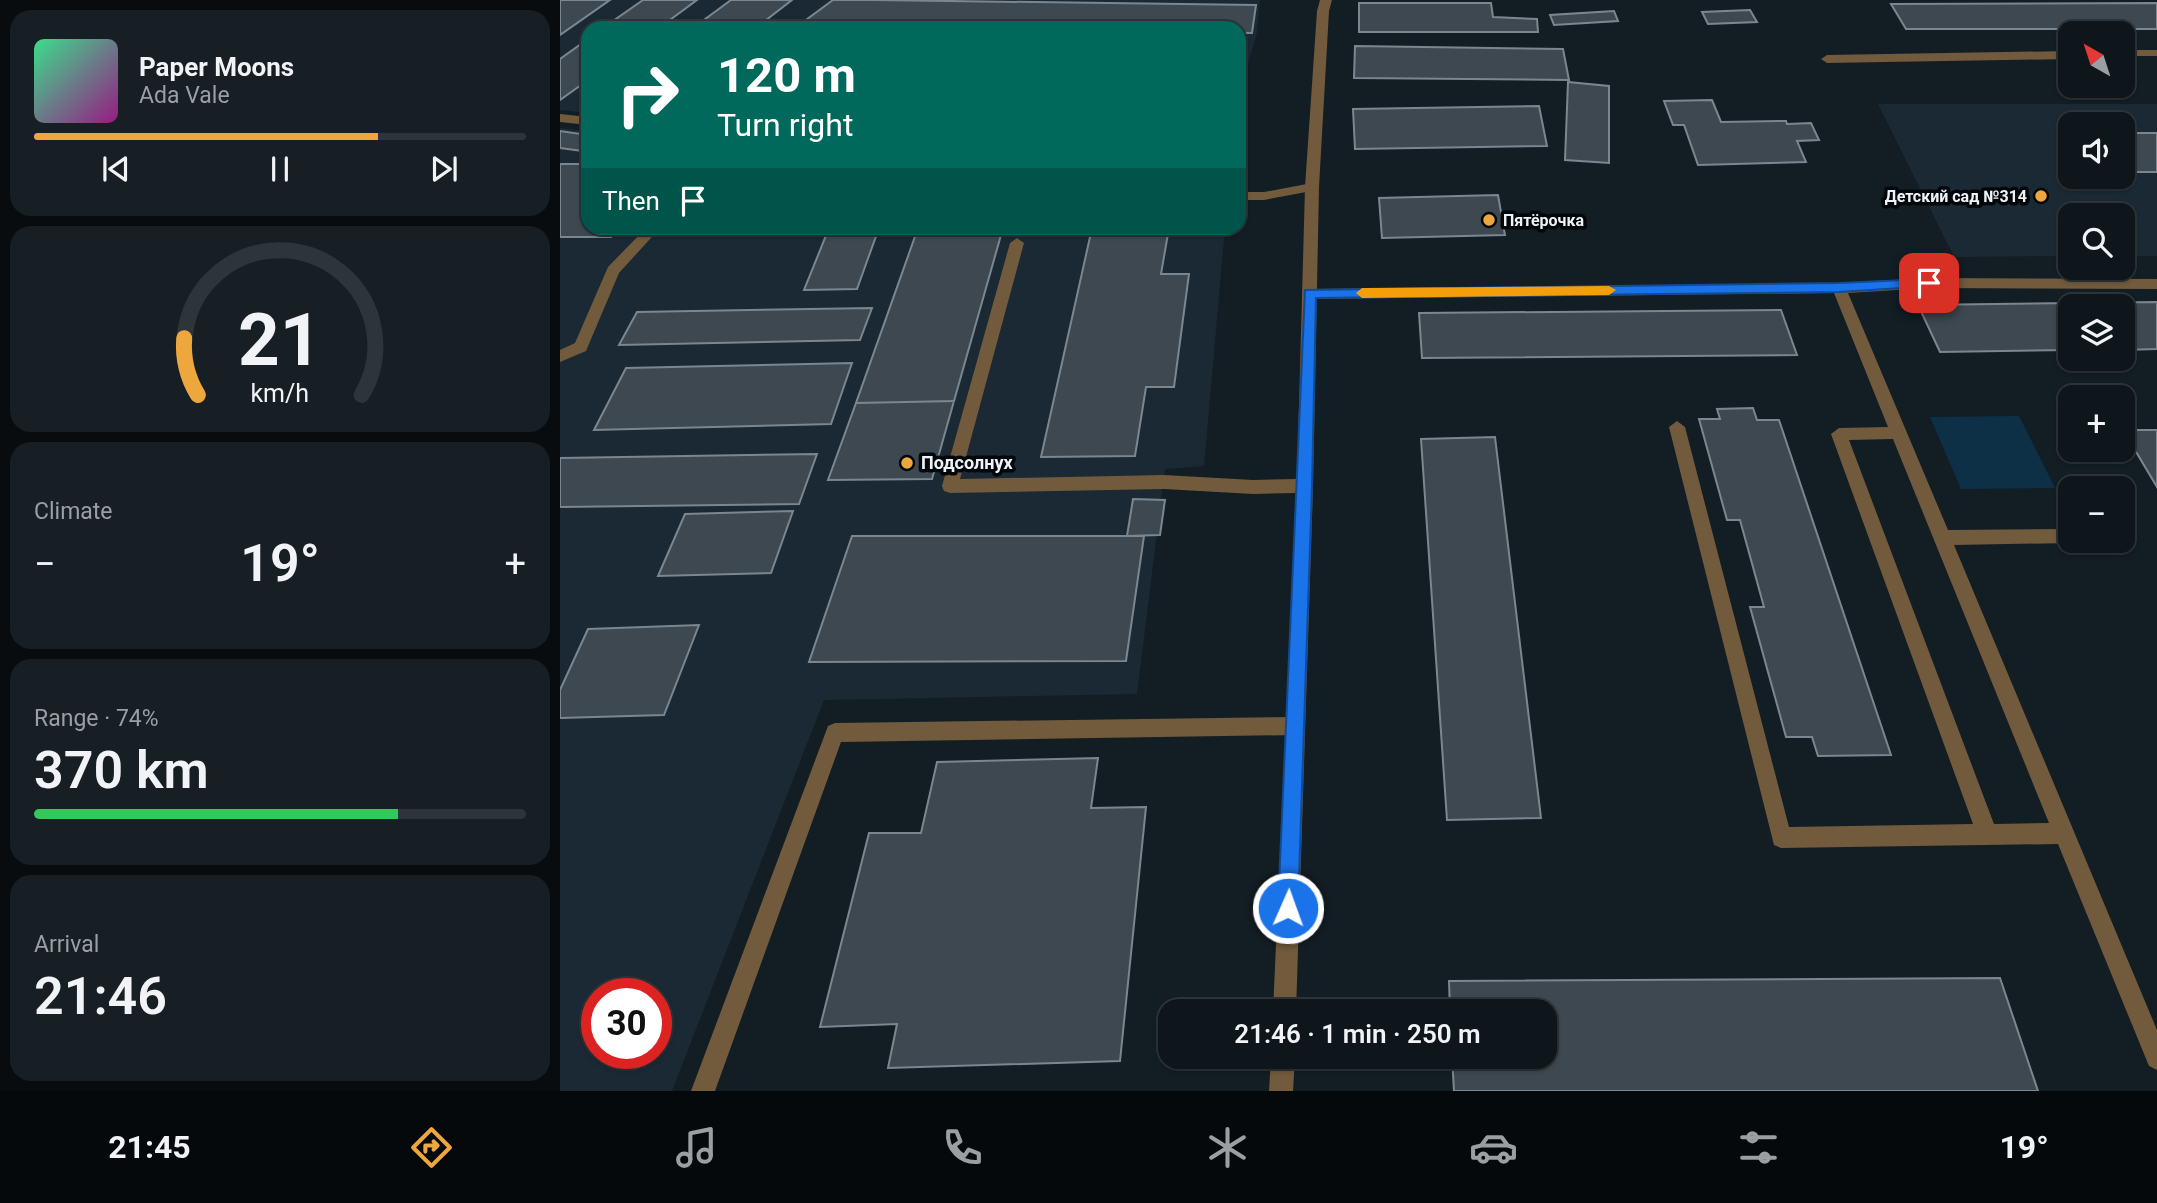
<!DOCTYPE html>
<html lang="en">
<head>
<meta charset="utf-8">
<style>
	body { margin:0; font-family:Roboto,sans-serif; background:#171f24; color:#f1f3f6; height:100vh; display:flex; flex-direction:column; font-size:26px; white-space:nowrap }
	* { box-sizing:border-box; margin:0 }
	p { font-size:23px; color:#9b9fa3 }
	.icon { flex:none; width:38px; height:38px; fill:none; stroke:currentColor; stroke-width:2; stroke-linecap:round; stroke-linejoin:round }
	.map { position:relative; flex:1; overflow:hidden }
	.details { display:flex; flex-direction:column; gap:10px; padding:10px; background:#080c0f; width:560px }
	.details>* { flex:none }
	.hud { position:absolute; left:21px; top:21px; width:665px; height:214px; border-radius:21px; box-shadow:0 2px 5px #0004,0 0 0 2px #2e353a; background:#00695c; color:#fff; overflow:hidden }
	.needle { width:46px; rotate:321deg }
	.tools { position:absolute; left:1498px; top:21px; display:grid; gap:14px }
	.tools a { display:grid; place-items:center; width:77px; height:77px; border-radius:14px; background:#0e161b; box-shadow:0 2px 5px #0004,0 0 0 2px #2e353a; font-size:35px }
	.speed { position:absolute; left:21px; top:978px; display:flex; gap:14px; font-size:35px; font-weight:700; text-align:center }
	.speed>* { display:grid; place-content:center; width:91px; height:91px; border-radius:50%; background:#0e161b; box-shadow:0 2px 5px #0004,0 0 0 2px #2e353a; line-height:1 }
	.speed .limit { border:10px solid #d22; background:#fff; color:#111 }
	.pin { position:absolute; display:grid; place-items:center; width:60px; height:60px; color:#fff; margin:-30px; border-radius:14px; box-shadow:0 4px 10px #0006 }
	.me { position:absolute; width:77px; margin:-38px; rotate:2deg; stroke-linejoin:round; filter:drop-shadow(0 0 5px #0008) }
	.turn { display:flex; align-items:center; gap:24px; height:147px; padding:0 21px; font-size:32px }
	.turn .icon { width:91px; height:91px; stroke-width:2.5 }
	.turn b { display:block; font-size:49px; line-height:60px }
	.then { display:flex; align-items:center; height:66px; padding:0 21px; background:#0003; gap:14px; font-size:26px }
	.big { font-size:52px; font-weight:600; line-height:1.1 }
	.details .widget { flex:1; display:flex; flex-direction:column; justify-content:center; gap:10px; min-width:0; padding:0 24px; border-radius:21px; background:#171f24 }
	.details .dial { align-items:center; gap:0 }
	.dial svg { height:182px; overflow:visible; fill:none; stroke:#2e353a; stroke-width:7; stroke-linecap:round; text-anchor:middle }
	.dial text { fill:#f1f3f6; stroke:none }
	.song { display:flex; align-items:center; gap:21px }
	.cover { width:84px; height:84px; border-radius:10px; background:linear-gradient(135deg,hsl(150 70% 55%),hsl(310 70% 35%)) }
	.played { height:7px; border-radius:4px; background:linear-gradient(90deg,#eea73d 70%,#2e353a 70%) }
	.keys { display:flex; justify-content:space-around; direction:ltr }
	.heat { display:flex; justify-content:space-between; align-items:center; font-size:38px; direction:ltr }
	.charge { height:10px; border-radius:5px; background:linear-gradient(90deg,#34c759 74%,#2e353a 0) }
	.trip { position:absolute; left:598px; top:999px; width:399px; height:70px; border-radius:21px; background:#0e161b; box-shadow:0 2px 5px #0004,0 0 0 2px #2e353a; font-weight:600; line-height:70px; text-align:center }
	.dock { display:flex; height:112px; justify-content:space-around; align-items:center; background:#06090b; color:#9b9fa3 }
	.dock .icon { width:49px; height:49px }
	.dock .on { color:#eea73d }
	.dock b { font-size:32px; color:#f1f3f6 }
	main { display:flex; flex:1; min-height:0 }
	.map>svg:first-child { display:block }
	.built { fill:#1a2934; fill-rule:evenodd }
	.green { fill:#0d3047 }
	.building { fill:#3e4851; stroke:#7b8790; stroke-width:2 }
	.lines { fill:none; stroke-linecap:round; stroke-linejoin:round }
	.service { fill:#725a3c; fill-rule:evenodd }
	.minor { fill:#725a3c; fill-rule:evenodd }
	.route { fill:#1a73e8; stroke:#114b97; stroke-width:2 }
	.slow { fill:#f59e0b }
	.poi-dot { fill:#eea73d; stroke:#04070a; stroke-width:2.5 }
	.labels { text-anchor:middle; stroke-width:7; stroke-linejoin:round; paint-order:stroke }
	.far-poi-label { font-size:16px; font-weight:bold; fill:#edf3f9; stroke:#04070a; text-anchor:end }
	.poi-label { font-size:18px; font-weight:bold; fill:#edf3f9; stroke:#04070a; text-anchor:start }
</style>
</head>
<body>
<main>
<section class="details">
<div class="widget">
<div class="song"><i class="cover"></i><div><b>Paper Moons</b><p>Ada Vale</p></div></div>
<div class="played"></div>
<div class="keys"><svg class="icon" aria-label="previous" viewBox="0 0 24 24"><path d="M18 5L8 12l10 7zM5 5v14"/></svg><svg class="icon" aria-label="pause" viewBox="0 0 24 24"><path d="M8 5v14M16 5v14"/></svg><svg class="icon" aria-label="next" viewBox="0 0 24 24"><path d="M6 5l10 7-10 7zM19 5v14"/></svg></div>
</div>
<div class="widget dial"><svg viewBox="0 0 100 80">
<path d="M14 69A42 42 0 1 1 86 69"/>
<path d="M14 69A42 42 0 0 1 8 44" stroke="#eea73d"/>
<text x="50" y="56" font-size="32" font-weight="700">21</text>
<text x="50" y="72" font-size="11">km/h</text>
</svg></div>
<div class="widget"><p>Climate</p>
<div class="heat"><a>−</a><b class="big">19°</b><a>+</a></div>
</div>
<div class="widget"><p>Range · 74%</p><b class="big">370 km</b><div class="charge"></div></div>
<div class="widget"><p>Arrival</p><b class="big">21:46</b></div>
</section>
<div class="map">
<svg width="1597" height="1091" viewBox="0 0 1597 1091">
	<rect width="100%" height="100%" fill="#131d24"/>
	<path class="built" d="M0 0H700L697 33 679 93V28H28V113L0 110Z
		M1318 104H1597V256H1563V215H1510V256L1394 257ZM1510 124H1563V177H1510Z
		M0 128 28 131V228H665L644 466 605 469 577 694 264 700 112 1091H0ZM37 994H96V1054H37Z"/>
	<path class="green" d="M1459 416 1495 488 1401 489 1370 417Z"/>
	<path class="building" d="M0 0H50L0 35Z
		M83 0H137L99 28H43Z
		M171 0H232L196 28H133Z
		M273 0H315L696 5 692 33H679V28H235Z
		M799 3H931L933 17 977 19 978 32H799Z
		M1597 3V29H1346L1331 4Z
		M1190 10 1197 22 1148 24 1142 12Z
		M1054 11 1058 21 994 25 990 15Z
		M28 39V80L0 100V59Z
		M795 46 1003 49 1009 80 794 78Z
		M1008 82 1049 86V163L1005 160Z
		M1152 100 1161 122 1226 121 1227 124 1251 123 1259 140 1237 141 1246 162 1138 165 1124 125H1113L1104 101Z
		M979 106 987 146 795 149 793 109Z
		M0 131 28 135V145L22 151 0 148Z
		M1563 133H1597V172H1563Z
		M0 164H28V228H56L51 237H0Z
		M938 195 945 235 822 238 819 198Z
		M269 228H319L297 289 244 290Z
		M358 228H443L394 401 296 403Z
		M532 228H609L601 274H629L614 387H586L575 456 481 457Z
		M1597 302V349L1563 350V306H1510V350L1380 352 1358 305Z
		M312 308 300 340 59 345 77 312Z
		M1221 310 1237 355 862 358 859 313Z
		M292 363 271 424 34 430 66 368Z
		M394 401 372 479 268 480 296 403Z
		M1193 408 1197 420H1219L1331 755 1258 756 1252 737H1226L1190 607H1204L1180 520H1167L1139 419H1160L1157 409Z
		M1563 430H1597V487Z
		M935 437 981 818 887 820 861 439Z
		M257 454 239 504 0 507V458Z
		M573 499 605 500 600 535 567 536Z
		M233 511 211 573 98 576 125 514Z
		M292 536H584L566 661 249 662Z
		M139 625 104 715 0 718V690L28 629Z
		M538 758 531 808 586 807 560 1061 328 1068 337 1024 260 1027 309 833H361L377 762Z
		M1440 978 1478 1091H894L892 1057H985V1012H890L889 981Z"/>
	<g class="lines">
		<path class="service" d="M1563 50H1597V56H1563Z
			M1510 51V59L1267 63 1261 59 1267 55Z
			M0 114 28 117V125L0 122Z
			M752 183 759 187 757 190 704 200H679V192H704Z
			M86 228H100L59 273 26 351 0 362V350L15 343 48 267Z
			M1369 278 1597 279V289L1369 288 1288 293 1388 530 1510 529V541H1516L1510 543 1394 545 1597 1030V1070L1589 1066 1498 844 1221 848 1214 845 1109 427 1117 421 1125 427 1229 827 1413 824 1271 434 1279 428 1328 427 1274 293 749 299 742 294 749 289 1279 283ZM1333 439 1489 823 1434 824 1289 440Z
			M735 717 742 719 745 726 742 733 735 735 281 742 155 1091H131L268 726 275 723Z"/>
		<path class="minor" d="M760 0H772L769 11 759 187 753 486 736 1012H713L736 493 693 494 604 489 390 493 384 491 382 486 450 243 457 238 464 243 400 479 604 475 693 480 737 479 745 187 757 11Z
			M711 1057H735L733 1091H709Z"/>
	</g>
	<path class="route" d="M1369 279 1375 283 1373 286 1279 292 756 298 752 486 738 908 735 915 728 918 721 915 718 908 745 290 1279 283Z"/>
	<path class="slow" d="M1049 286 1056 290 1049 295 802 298 796 293 802 288Z"/>
	<g class="poi-dot">
		<circle cx="1481" cy="196" r="7"/>
		<circle cx="929" cy="220" r="7"/>
		<circle cx="347" cy="463" r="7"/>
	</g>
	<g class="labels">
		<g class="far-poi-label">
			<text x="1467" y="202">Детский сад №314</text>
			<text x="943" y="226" text-anchor="start">Пятёрочка</text>
		</g>
		<g class="poi-label">
			<text x="361" y="469">Подсолнух</text>
		</g>
	</g>
</svg>
<div class="tools">
<a><svg class="needle" viewBox="-14 -14 28 28"><path d="M0-13l5 13h-10z" fill="#e53935"/><path d="M0 13l5-13h-10z" fill="#9b9fa3"/></svg></a>
<a><svg class="icon" aria-label="sound" viewBox="0 0 24 24"><path d="M4 9h4l5-4v14l-5-4H4zM17 9q2 3 0 6"/></svg></a>
<a><svg class="icon" aria-label="search" viewBox="0 0 24 24"><circle cx="10" cy="10" r="6"/><path d="M15 15l6 6"/></svg></a>
<a><svg class="icon" aria-label="layers" viewBox="0 0 24 24"><path d="M12 4l9 5-9 5-9-5zM3 14l9 5 9-5"/></svg></a>
<a>+</a>
<a>−</a>
</div>
<div class="speed"><div class="limit">30</div></div>
<div class="pin" style="left:1369px;top:283px;background:#d93025"><svg class="icon" aria-label="arrive" viewBox="0 0 24 24"><path d="M6 21V4h12l-3 4 3 4H6"/></svg></div>
<svg class="me" style="left:728px;top:908px" viewBox="-20 -20 40 40"><circle r="17" fill="#1a73e8" stroke="#fff" stroke-width="3"/><path d="M0-11L8 9 0 5-8 9z" fill="#fff"/></svg>
<div class="trip">21:46 · 1 min · 250 m</div>
<div class="hud">
<div class="turn"><svg class="icon" aria-label="right" viewBox="0 0 24 24"><path d="M7 20v-9h11M14 6l5 5-5 5"/></svg><div><b>120 m</b>Turn right</div></div>
<div class="then">Then<svg class="icon" aria-label="arrive" viewBox="0 0 24 24"><path d="M6 21V4h12l-3 4 3 4H6"/></svg></div>
</div>
</div>
</main>
<nav class="dock">
<b>21:45</b>
<svg class="icon on" aria-label="directions" viewBox="0 0 24 24"><path d="M12 3l9 9-9 9-9-9zM9 14v-3h6M13 9l2 2-2 2"/></svg>
<svg class="icon" aria-label="music" viewBox="0 0 24 24"><path d="M9 18V5l10-2v13"/><circle cx="6" cy="18" r="3"/><circle cx="16" cy="16" r="3"/></svg>
<svg class="icon" aria-label="phone" viewBox="0 0 24 24"><path d="M5 4h4l2 5-3 2q2 4 5 5l2-3 5 2v4C11 20 4 13 5 4z"/></svg>
<svg class="icon" aria-label="climate" viewBox="0 0 24 24"><path d="M12 3v18M4 7l16 10M4 17L20 7"/></svg>
<svg class="icon" aria-label="car" viewBox="0 0 24 24"><path d="M5 17H2v-5l4-1 3-4h7l3 4 3 1v5h-3M9 17h6M6 11h13"/><circle cx="7" cy="17" r="2"/><circle cx="17" cy="17" r="2"/></svg>
<svg class="icon" aria-label="filters" viewBox="0 0 24 24"><path d="M4 7h16M4 17h16"/><circle cx="9" cy="7" r="2"/><circle cx="15" cy="17" r="2"/></svg>
<b>19°</b>
</nav>
</body>
</html>
